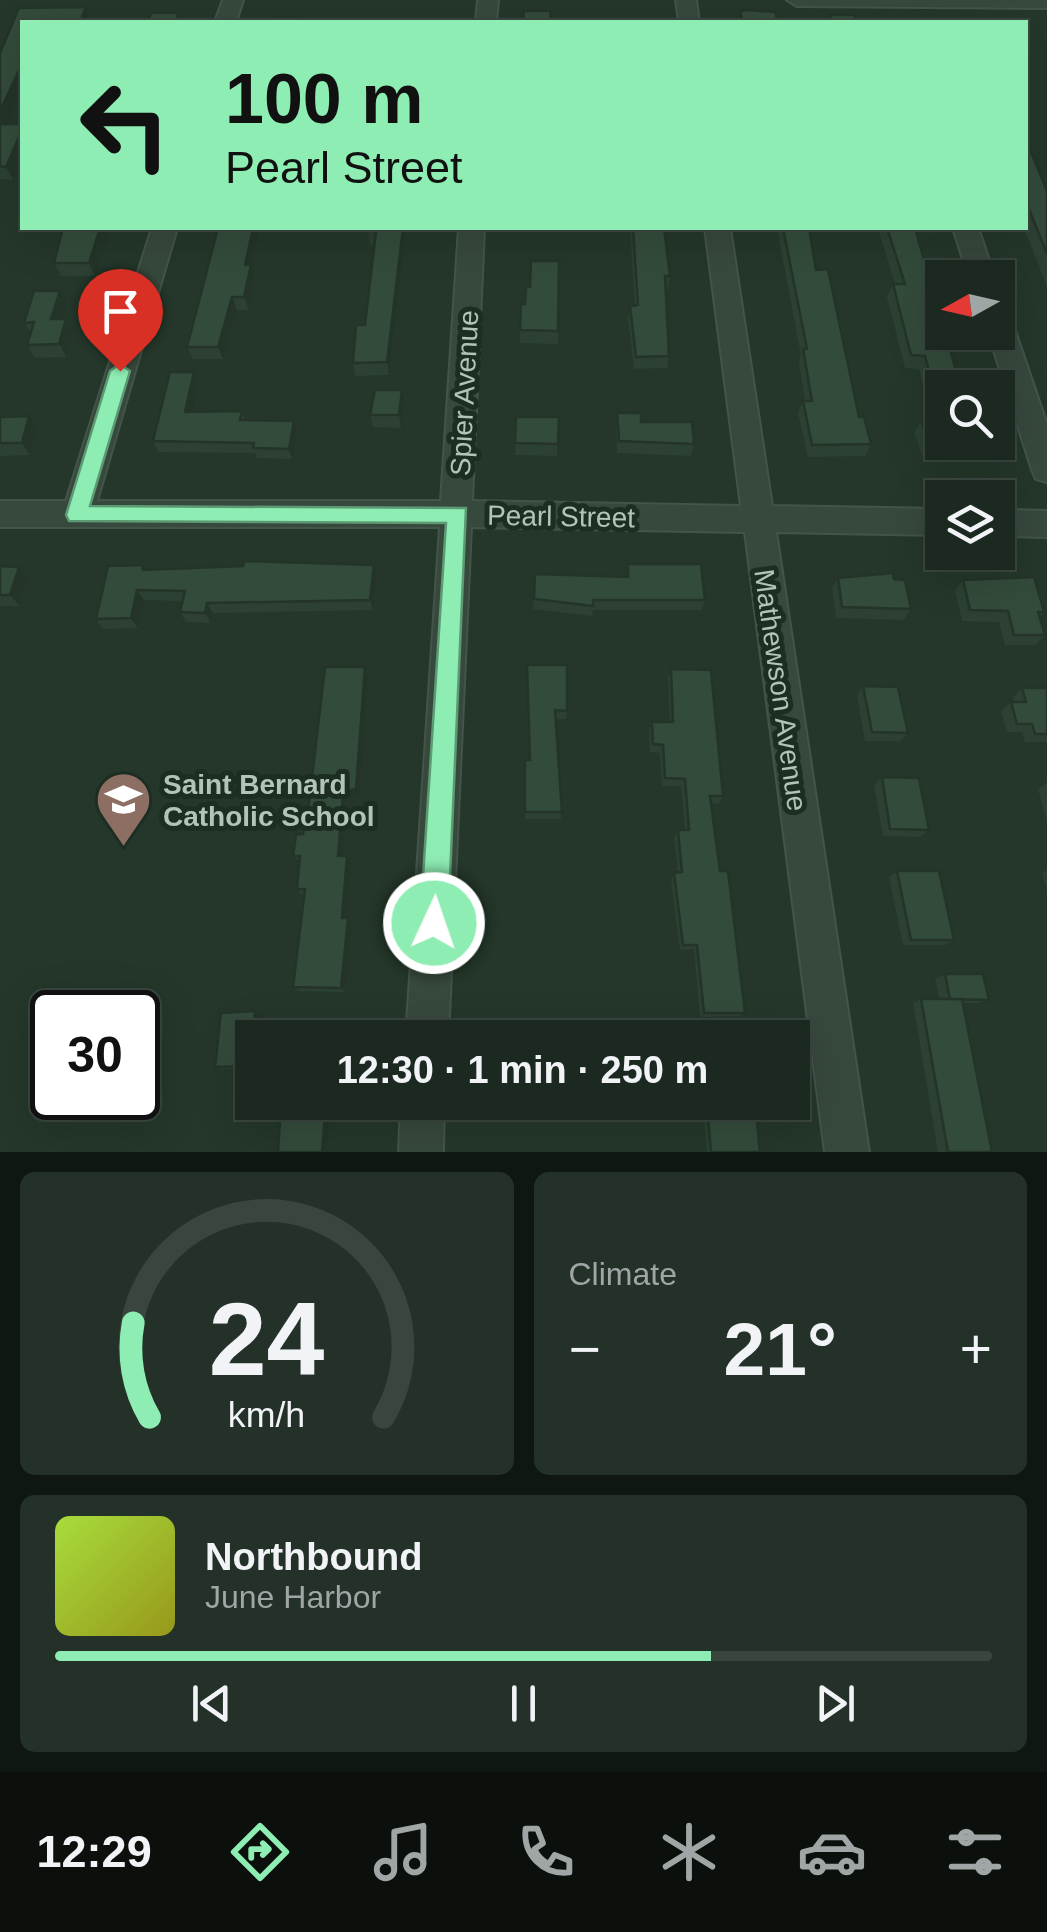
<!DOCTYPE html>
<html lang="en">
<head>
<meta charset="utf-8">
<style>
	body { margin:0; font-family:Helvetica,sans-serif; background:#243129; color:#f1f3f6; height:100vh; display:flex; flex-direction:column; font-size:38px; white-space:nowrap }
	* { box-sizing:border-box; margin:0 }
	p { font-size:32px; color:#a0a6a5 }
	.icon { flex:none; width:55px; height:55px; fill:none; stroke:currentColor; stroke-width:2; stroke-linecap:round; stroke-linejoin:round }
	.map { position:relative; height:1152px; overflow:hidden }
	.side { display:flex; flex-direction:column; gap:20px; padding:20px; background:#0f1712; flex:1 }
	.side>* { flex:none }
	.guide { position:absolute; left:20px; top:20px; width:1008px; height:210px; border-radius:0px; box-shadow:0 10px 40px #0002,0 0 0 2px #39453e; background:#8eedb2; color:#111; overflow:hidden }
	.needle { width:65px; rotate:262deg }
	.controls { position:absolute; left:925px; top:260px; display:grid; gap:20px }
	.controls a { display:grid; place-items:center; width:90px; height:90px; border-radius:0px; background:#1b2920; box-shadow:0 10px 40px #0002,0 0 0 2px #39453e; font-size:50px }
	.speed { position:absolute; left:30px; top:990px; display:flex; gap:20px; font-size:50px; font-weight:700; text-align:center }
	.speed>* { display:grid; place-content:center; width:130px; height:130px; border-radius:50%; background:#1b2920; box-shadow:0 10px 40px #0002,0 0 0 2px #39453e; line-height:1 }
	.speed .limit { border:5px solid #111; border-radius:15px; background:#fff; color:#111 }
	.pin { position:absolute; display:grid; place-items:center; width:85px; height:85px; color:#fff; margin:-102px -42px; border-radius:50% 50% 50% 0; rotate:-45deg; box-shadow:0 0 10px #0007 }
	.pin .icon { rotate:45deg }
	.me { position:absolute; width:110px; margin:-55px; rotate:3deg; stroke-linejoin:round; filter:drop-shadow(0 0 8px #0008) }
	.turn { display:flex; align-items:center; gap:35px; height:210px; padding:0 40px; font-size:45px }
	.turn .icon { width:130px; height:130px; stroke-width:2.5 }
	.turn b { display:block; font-size:70px; line-height:85px }
	.big { font-size:75px; font-weight:600; line-height:1.1 }
	.side .tile { flex:1; display:flex; flex-direction:column; justify-content:center; gap:15px; min-width:0; padding:0 35px; border-radius:15px; background:#243129 }
	.side .dial { align-items:center; gap:0 }
	.dial svg { height:260px; overflow:visible; fill:none; stroke:#39453e; stroke-width:7; stroke-linecap:round; text-anchor:middle }
	.dial text { fill:#f1f3f6; stroke:none }
	.song { display:flex; align-items:center; gap:30px }
	.cover { width:120px; height:120px; border-radius:15px; background:linear-gradient(135deg,hsl(80 70% 55%),hsl(60 70% 35%)) }
	.played { height:10px; border-radius:5px; background:linear-gradient(90deg,#8eedb2 70%,#39453e 70%) }
	.keys { display:flex; justify-content:space-around; direction:ltr }
	.heat { display:flex; justify-content:space-between; align-items:center; font-size:55px; direction:ltr }
	.side .tiles { flex:1; display:grid; gap:20px; grid-template-columns:1fr 1fr }
	.tile:last-child { grid-column:span 2 }
	.trip { position:absolute; left:235px; top:1020px; width:575px; height:100px; border-radius:0px; background:#1b2920; box-shadow:0 10px 40px #0002,0 0 0 2px #39453e; font-weight:600; line-height:100px; text-align:center }
	.dock { display:flex; height:160px; justify-content:space-around; align-items:center; background:#0b100d; color:#a0a6a5 }
	.dock .icon { width:70px; height:70px }
	.dock .active { color:#8eedb2 }
	.dock b { font-size:45px; color:#f1f3f6 }
	.map>svg:first-child { display:block }
	.lines { fill:none; stroke-linecap:round; stroke-linejoin:round }
	.minor-casing { stroke:#435449; stroke-width:4 }
	.minor { fill:#37483d; fill-rule:evenodd }
	.wall { fill:#2c4033 }
	.shaded-wall { fill:#243429 }
	.building { fill:#334b3b; stroke:#243429; stroke-width:2.5 }
	.route { fill:#8eedb2; stroke:#5c9a74; stroke-width:2.5 }
	.labels { text-anchor:middle; stroke-width:10; stroke-linejoin:round; paint-order:stroke }
	.street-label { font-size:28px; fill:#b2c4b9; stroke:#1c2d22 }
	.poi-label { font-size:28px; font-weight:bold; fill:#b2c4b9; stroke:#1c2d22; text-anchor:start }
</style>
</head>
<body>
<div class="map">
<svg width="1047" height="1152" viewBox="0 0 1047 1152">
	<rect width="100%" height="100%" fill="#24372a"/>
	<g class="lines">
		<defs>
			<path id="minor" d="M223 0H243L236 22H215Z
				M478 0H498L496 22H476Z
				M676 0H696L699 22H679Z
				M787 0H1047V8L797 6Z
				M152 228H177L97 501H441L459 228H484L472 501 741 506 705 228H730L772 506 942 509V535L776 532 869 1152H825L745 532 471 527 448 1038H406L440 527H0V501H66Z
				M953 228H978L995 278H969Z
				M998 312 1012 322 1047 425V482L1036 479 1032 470 988 332H998Z
				M998 510 1047 511V537L998 536Z
				M401 1102H444L443 1152H399Z"/>
		</defs>
		<use href="#minor" class="minor-casing"/>
		<use href="#minor" class="minor"/>
	</g>
	<path class="wall" d="M86 7 90 22H22V91L7 124 13 180 0 179V53L19 8Z
		M1025 137 1047 191V287L1024 228H1025Z
		M63 228H111L95 276H61L54 263Z
		M406 228 389 375 355 376 353 363 365 325 375 245H370L368 231Z
		M630 228H664L670 276 668 289H666L669 356 667 368 634 369 628 319 630 306 635 305Z
		M777 228H809L816 270 859 417 871 444 865 456 808 457 798 413 803 401H805L799 362 801 355Z
		M878 228H915L942 388 991 445 983 457 924 460 914 433 921 420H932L919 369 905 368 887 297 893 284H895Z
		M559 261 558 344 520 343V330L530 287Z
		M251 266 255 278 249 310H237L223 359H193L187 347Z
		M60 291 67 304 62 319 73 332 67 357 35 358 27 345 31 333 24 323Z
		M199 383 192 412 242 411 245 420 298 431 292 459 257 458 255 453 158 452 153 441Z
		M404 403 401 428 373 427 370 415Z
		M617 413 694 444 691 456 617 453 616 425Z
		M0 417 37 428 30 455 0 456Z
		M516 417H559L557 456 515 455Z
		M628 564 705 600 702 610H593L592 616 533 609 535 574 626 577Z
		M374 565 377 576 373 610 213 613 211 623 186 622 180 612 183 601 144 600 138 628 103 629 96 619 145 570Z
		M0 566 19 567 28 577 20 606H0Z
		M838 578 894 579 911 609 904 620 836 618 832 588Z
		M963 580 1044 612 1040 617 1045 635 1035 645H1005L999 622 962 621 955 590Z
		M527 665 567 711 566 719H556L561 819H525V760H530Z
		M365 667 368 677 360 796 347 801 342 856 351 863 346 918 352 924 345 992 299 991 293 987 305 895H302L297 889 300 862 293 856 303 834Z
		M671 669 723 796 719 804 711 803 720 871 745 1013 740 1016 700 1017 694 949 680 950 671 879 674 873H678L674 837 678 830H685L681 786H662L660 753 650 752 649 730 652 722H670L668 678Z
		M863 686 908 733 900 741H865L857 696Z
		M1022 688H1047V742H1025L1022 732H1007L1001 711 1011 702H1014L1013 697Z
		M882 777 929 830 920 837 883 836 874 785Z
		M1047 782V821L1038 789Z
		M1047 870V891L1042 873Z
		M897 871 954 940 945 945H903L889 877Z
		M945 974 989 1000 978 1003H963L992 1152H938L913 1003 921 999H939L935 979Z
		M255 1011 261 1015 259 1038H252V1102H331L327 1152 282 1115 281 1108 245 1107 251 1068 222 1069 215 1067Z
		M681 1102H755L760 1152H707L704 1120 682 1119Z"/>
	<path class="shaded-wall" d="M86 7 90 22H80Z
		M22 64V91L1 137 0 111Z
		M22 130V158L13 180 6 167Z
		M100 228H111L95 276 89 263Z
		M253 228H259L251 266 255 278 249 310 244 297 245 265Z
		M403 228H406V229L389 375 387 362Z
		M60 291 67 304 59 332 51 319Z
		M232 297 237 310 223 359 218 347Z
		M66 319 73 332 67 357 59 344Z
		M194 372 199 383 190 422 185 412Z
		M402 390 404 403 401 428 399 415Z
		M29 416 37 428 30 455 22 443Z
		M294 421 298 431 292 459 289 449Z
		M374 565 377 576 373 610 370 600Z
		M19 567 28 577 20 606 10 595Z
		M137 590 144 600 138 628 131 618Z
		M207 603 213 613 211 623 205 613Z
		M365 667 368 677 360 796 347 801 342 863 338 856 343 794Z
		M347 856 351 863 346 924 342 918Z
		M348 918 352 924 345 992 341 988Z
		M255 1011 261 1015 259 1038H253Z
		M326 1102H331L327 1152H322Z"/>
	<path class="building" d="M86 7 80 22H22V64L0 111V53L19 8Z
		M746 10 775 12 778 22H743L740 12Z
		M524 11H550L551 22H523Z
		M151 13H178L176 22H148Z
		M830 15H854L856 22H832Z
		M272 18H300L299 22H271Z
		M0 124H22V130L6 167 0 166Z
		M1025 137 1047 191V254L1025 199Z
		M63 228H100L89 263H54Z
		M218 228H253L245 265H251L244 297H232L218 347H187Z
		M368 228H403L387 362 353 363 356 325H365L376 231H368Z
		M633 228H664L670 276H665L669 356 636 357 630 306 638 305Z
		M783 228H809L816 270 828 269 859 417H864L871 444 812 445 803 401H812L803 349H807Z
		M887 228H915L942 322V332H945L961 388H942V442H990L991 445 931 448 921 420 942 419 925 356 911 355 893 284H905Z
		M531 261H559L558 331 520 330 521 304H525L526 287H530Z
		M34 291H60L51 319H66L59 344 27 345 34 322 24 323Z
		M170 372H194L185 412 242 411 240 420 294 421 289 449 253 448 254 443 153 441Z
		M375 390H402L399 415H370Z
		M617 413H641V422H692L694 444 619 441Z
		M29 416 22 443H0V417Z
		M516 417H559L558 444 515 443Z
		M244 561 374 565 370 600 207 603 205 613 180 612 185 591 137 590 131 618 96 619 108 566 142 565 143 570 243 566Z
		M628 564H701L705 600H593V606L534 599 535 574 628 577Z
		M0 566 19 567 10 595H0Z
		M893 573 894 579 905 580 911 609 842 607 838 578Z
		M1034 577 1044 612H1038L1045 635H1014L1008 611 970 610 963 580Z
		M527 665H567V711L555 710 562 812H525V760H530Z
		M325 667H365L356 788 343 794 338 856H347L342 918H348L341 988 293 987 305 889H297L300 856H293L296 835 303 834 307 820Z
		M671 669 711 670 723 796H710L720 871H728L745 1013H704L697 945H683L674 873 682 872 678 830H689L685 779 665 778 663 745 653 744 652 722H673Z
		M863 686 898 687 908 733 872 732Z
		M1022 688H1047V734H1035L1032 724H1017L1011 702H1026Z
		M882 777 919 778 929 830 890 829Z
		M897 871H939L954 940H911Z
		M945 974H983L989 1000 950 999Z
		M921 999H962L992 1152H948Z
		M255 1011 250 1066 215 1067 221 1013Z
		M252 1057V1102H326L322 1152H278L281 1107H245Z
		M685 1102H755L760 1152H711L708 1119 686 1118Z"/>
	<path class="route" d="M120 364 130 371 90 506 466 508 448 923 444 933 434 937 424 933 420 923 446 523 69 521 66 515 110 371Z"/>
	<defs>
		<symbol id="school-pin" viewBox="-11 -11 22 30"><path d="M0 17L-7.5 6A9.5 9.5 0 1 1 7.5 6Z" fill="#8d6e63" stroke="#1c2d22"/><path d="M0-5L7-2L0 1L-7-2ZM-4 1L0 2.5L4 1V4Q0 6-4 4Z" fill="#fff"/></symbol>
	</defs>
	<g fill-rule="evenodd">
		<use href="#school-pin" x="92" y="768" width="63" height="86"/>
	</g>
	<g class="labels">
		<g class="street-label">
			<text transform="translate(464 393) rotate(-87)" y="10">Spier Avenue</text>
			<text transform="translate(561 516) rotate(1)" y="10">Pearl Street</text>
			<text transform="translate(781 690) rotate(82)" y="10">Mathewson Avenue</text>
		</g>
		<g class="poi-label">
			<text x="163" y="794">Saint Bernard<tspan x="163" dy="32">Catholic School</tspan></text>
		</g>
	</g>
</svg>
<div class="controls">
<a><svg class="needle" viewBox="-14 -14 28 28"><path d="M0-13l5 13h-10z" fill="#e53935"/><path d="M0 13l5-13h-10z" fill="#a0a6a5"/></svg></a>
<a><svg class="icon" aria-label="search" viewBox="0 0 24 24"><circle cx="10" cy="10" r="6"/><path d="M15 15l6 6"/></svg></a>
<a><svg class="icon" aria-label="layers" viewBox="0 0 24 24"><path d="M12 4l9 5-9 5-9-5zM3 14l9 5 9-5"/></svg></a>
</div>
<div class="speed"><div class="limit">30</div></div>
<div class="pin" style="left:120px;top:371px;background:#d93025"><svg class="icon" aria-label="arrive" viewBox="0 0 24 24"><path d="M6 21V4h12l-3 4 3 4H6"/></svg></div>
<svg class="me" style="left:434px;top:923px" viewBox="-20 -20 40 40"><circle r="17" fill="#8eedb2" stroke="#fff" stroke-width="3"/><path d="M0-11L8 9 0 5-8 9z" fill="#fff"/></svg>
<div class="trip">12:30 · 1 min · 250 m</div>
<div class="guide">
<div class="turn"><svg class="icon" aria-label="left" viewBox="0 0 24 24"><path d="M17 20v-9H6M10 6l-5 5 5 5"/></svg><div><b>100 m</b>Pearl Street</div></div>
</div>
</div>
<section class="side">
<div class="tiles">
<div class="tile dial"><svg viewBox="0 0 100 80">
<path d="M14 69A42 42 0 1 1 86 69"/>
<path d="M14 69A42 42 0 0 1 9 40" stroke="#8eedb2"/>
<text x="50" y="56" font-size="32" font-weight="700">24</text>
<text x="50" y="72" font-size="11">km/h</text>
</svg></div>
<div class="tile"><p>Climate</p>
<div class="heat"><a>−</a><b class="big">21°</b><a>+</a></div>
</div>
<div class="tile">
<div class="song"><i class="cover"></i><div><b>Northbound</b><p>June Harbor</p></div></div>
<div class="played"></div>
<div class="keys"><svg class="icon" aria-label="previous" viewBox="0 0 24 24"><path d="M18 5L8 12l10 7zM5 5v14"/></svg><svg class="icon" aria-label="pause" viewBox="0 0 24 24"><path d="M8 5v14M16 5v14"/></svg><svg class="icon" aria-label="next" viewBox="0 0 24 24"><path d="M6 5l10 7-10 7zM19 5v14"/></svg></div>
</div>
</div>
</section>
<nav class="dock">
<b>12:29</b>
<svg class="icon active" aria-label="directions" viewBox="0 0 24 24"><path d="M12 3l9 9-9 9-9-9zM9 14v-3h6M13 9l2 2-2 2"/></svg>
<svg class="icon" aria-label="music" viewBox="0 0 24 24"><path d="M9 18V5l10-2v13"/><circle cx="6" cy="18" r="3"/><circle cx="16" cy="16" r="3"/></svg>
<svg class="icon" aria-label="phone" viewBox="0 0 24 24"><path d="M5 4h4l2 5-3 2q2 4 5 5l2-3 5 2v4C11 20 4 13 5 4z"/></svg>
<svg class="icon" aria-label="climate" viewBox="0 0 24 24"><path d="M12 3v18M4 7l16 10M4 17L20 7"/></svg>
<svg class="icon" aria-label="car" viewBox="0 0 24 24"><path d="M5 17H2v-5l4-1 3-4h7l3 4 3 1v5h-3M9 17h6M6 11h13"/><circle cx="7" cy="17" r="2"/><circle cx="17" cy="17" r="2"/></svg>
<svg class="icon" aria-label="filters" viewBox="0 0 24 24"><path d="M4 7h16M4 17h16"/><circle cx="9" cy="7" r="2"/><circle cx="15" cy="17" r="2"/></svg>
</nav>
</body>
</html>
